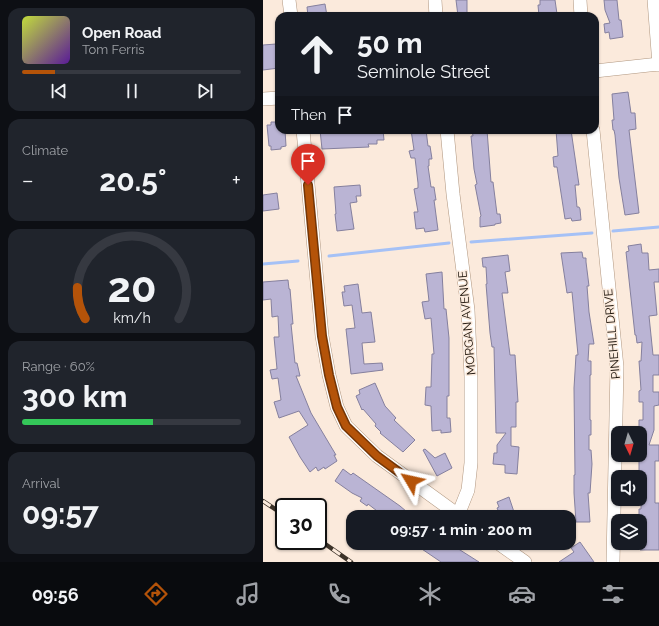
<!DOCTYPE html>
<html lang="en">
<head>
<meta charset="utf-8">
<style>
	body { margin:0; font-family:Raleway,sans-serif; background:#20242c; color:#f1f3f6; height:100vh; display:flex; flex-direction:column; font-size:15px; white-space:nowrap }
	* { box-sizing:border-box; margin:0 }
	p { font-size:13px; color:#9ea1a6 }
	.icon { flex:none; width:22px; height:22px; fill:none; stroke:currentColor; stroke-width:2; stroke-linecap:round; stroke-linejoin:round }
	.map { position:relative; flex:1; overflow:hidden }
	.side { display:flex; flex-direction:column; gap:8px; padding:8px; background:#0d0f14; width:263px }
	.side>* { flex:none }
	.hud { position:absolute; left:12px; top:12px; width:324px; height:122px; border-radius:12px; box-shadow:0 1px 3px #0004; background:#171b24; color:#f1f3f6; overflow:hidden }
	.needle { width:26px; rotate:175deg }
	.controls { position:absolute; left:348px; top:426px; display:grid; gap:8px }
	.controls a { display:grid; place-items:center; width:36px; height:36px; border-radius:8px; background:#171b24; box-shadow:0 1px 3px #0004; font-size:20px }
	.speed { position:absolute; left:12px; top:498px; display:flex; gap:8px; font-size:20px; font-weight:700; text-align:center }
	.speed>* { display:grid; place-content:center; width:52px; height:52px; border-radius:50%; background:#171b24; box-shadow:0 1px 3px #0004; line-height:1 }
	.speed .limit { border:2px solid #111; border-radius:6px; background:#fff; color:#111 }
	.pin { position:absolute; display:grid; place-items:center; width:34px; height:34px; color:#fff; margin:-41px -17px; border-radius:50% 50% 50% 0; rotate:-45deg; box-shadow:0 0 4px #0007 }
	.pin .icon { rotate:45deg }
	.me { position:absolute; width:44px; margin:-22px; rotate:306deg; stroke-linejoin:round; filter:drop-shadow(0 0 3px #0008) }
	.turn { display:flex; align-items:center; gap:14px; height:84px; padding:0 16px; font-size:18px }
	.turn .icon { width:52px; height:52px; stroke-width:2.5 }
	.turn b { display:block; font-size:28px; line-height:34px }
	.then { display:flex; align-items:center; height:38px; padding:0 16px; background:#0003; gap:8px; font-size:15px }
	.big { font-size:30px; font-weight:700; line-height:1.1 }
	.side .tile { flex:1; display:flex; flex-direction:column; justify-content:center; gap:6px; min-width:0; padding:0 14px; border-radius:12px; background:#20242c }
	.side .dial { align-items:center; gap:0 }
	.dial svg { height:104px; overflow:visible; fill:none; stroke:#363941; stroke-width:7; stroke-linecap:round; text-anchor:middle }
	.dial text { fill:#f1f3f6; stroke:none }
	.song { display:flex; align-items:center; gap:12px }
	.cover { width:48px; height:48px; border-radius:6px; background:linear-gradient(135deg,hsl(70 70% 55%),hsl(270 70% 35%)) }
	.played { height:4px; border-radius:2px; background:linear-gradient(90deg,#b45309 15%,#363941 15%) }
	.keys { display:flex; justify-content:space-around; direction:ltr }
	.heat { display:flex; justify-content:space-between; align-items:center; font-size:22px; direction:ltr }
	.charge { height:6px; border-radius:3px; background:linear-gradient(90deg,#34c759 60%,#363941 0) }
	.trip { position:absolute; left:83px; top:510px; width:230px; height:40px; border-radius:12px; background:#171b24; box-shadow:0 1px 3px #0004; font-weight:700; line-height:40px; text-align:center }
	.dock { display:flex; height:64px; justify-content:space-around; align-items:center; background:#090b0e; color:#9ea1a6 }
	.dock .icon { width:28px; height:28px }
	.dock .on { color:#b45309 }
	.dock b { font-size:18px; color:#f1f3f6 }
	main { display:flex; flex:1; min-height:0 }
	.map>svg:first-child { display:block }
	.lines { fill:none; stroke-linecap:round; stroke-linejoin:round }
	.stream { stroke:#a5c1f6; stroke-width:3 }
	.building { fill:#bab4d4; stroke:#85809e }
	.minor-casing { stroke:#b0967f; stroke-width:14 }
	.minor { stroke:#fff; stroke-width:13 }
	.rail-casing { stroke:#3c3228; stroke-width:4.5 }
	.rail { stroke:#fbeadc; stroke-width:3; stroke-dasharray:9; stroke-linecap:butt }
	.route-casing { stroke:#753606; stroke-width:10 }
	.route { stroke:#b45309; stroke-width:7 }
	.labels { text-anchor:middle; stroke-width:3; stroke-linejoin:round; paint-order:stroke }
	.street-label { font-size:12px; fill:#1b1209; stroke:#fbeadc }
</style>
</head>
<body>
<main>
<section class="side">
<div class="tile">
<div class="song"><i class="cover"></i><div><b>Open Road</b><p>Tom Ferris</p></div></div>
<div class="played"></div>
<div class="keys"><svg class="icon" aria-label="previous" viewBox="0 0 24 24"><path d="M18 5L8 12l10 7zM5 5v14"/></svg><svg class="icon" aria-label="pause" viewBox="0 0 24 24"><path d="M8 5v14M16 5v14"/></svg><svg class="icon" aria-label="next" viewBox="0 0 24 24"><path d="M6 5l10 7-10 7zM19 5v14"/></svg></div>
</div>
<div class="tile"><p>Climate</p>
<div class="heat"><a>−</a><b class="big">20.5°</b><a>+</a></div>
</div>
<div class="tile dial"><svg viewBox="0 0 100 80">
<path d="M14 69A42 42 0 1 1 86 69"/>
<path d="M14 69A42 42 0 0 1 8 45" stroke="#b45309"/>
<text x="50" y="56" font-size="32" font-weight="700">20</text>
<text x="50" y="72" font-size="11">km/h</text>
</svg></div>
<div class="tile"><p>Range · 60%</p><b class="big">300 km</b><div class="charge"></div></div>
<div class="tile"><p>Arrival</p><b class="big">09:57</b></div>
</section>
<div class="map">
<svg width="396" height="562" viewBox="0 0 396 562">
	<rect width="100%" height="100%" fill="#fbeadc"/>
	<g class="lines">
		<path class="stream" d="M350 231 396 227
			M208 242 329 233
			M66 256 186 243
			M0 264 35 261"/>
	</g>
	<path class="building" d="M193 0H204V16H195Z
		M277 0H292L294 14 276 16 275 5H277Z
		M341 0H354L356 20H358L360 37 347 39 346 32 342 33 341 24 347 23 342 10Z
		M62 4 64 16H45L44 7Z
		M13 44 16 68 0 70V45Z
		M365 92 368 113H372L373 129 366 130 376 213 362 215 356 178 352 135 351 130H350L349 120H351L349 94Z
		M8 122H16V130H22L23 146 18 147V149L8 150V146H6L4 125H8Z
		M57 130H120L121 140H114V144H105L106 147 59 149Z
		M148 130H163L165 146H167L169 159H166V166H165L168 187H171L173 200H171L175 230 162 232 161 228 153 229 151 212H155L151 189 155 188V183L152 158H148L146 151 151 150Z
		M209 130H224L228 182H230L234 214H237L238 223 232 224V225L217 227V217L218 216 212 185 214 184 211 169 208 136H210Z
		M293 130H308L316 185H312L314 207H316L317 209 318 220 309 221 308 218 302 219 294 167H291L290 157 295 156Z
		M97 185 98 196H93L94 202 87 203 91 229 74 231 72 214H73L71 187Z
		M14 193 16 209 0 211V195Z
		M378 244 379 253H385L386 270 396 269V282H391L394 315 386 316 390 355H396V375H390V392H396V405L391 406V430L386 445H396V461H392V503H396V550H377V541H379L378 522 376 521V509H378V492H377L376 477V420H380V402H376V391L378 390 376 361H378L379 342 374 343 373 335H372L363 252 366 251 365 246Z
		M319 252 320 258H323V262L326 286H324L326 312 331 344H326L325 361H328V375H327V420H328V435H326V450H328L329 464 327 493H325L327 522H313L311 493V475H312L311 388 313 355H315L309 292 304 293 298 253Z
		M245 255 247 271 242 272 245 293H239L247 355H252L255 402H253V427H248V446L256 447 254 474 242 473V465L230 464 231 453H234V445L243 433H233L231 347H229L227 333 223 284H224L223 267H220L219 258Z
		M179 272 181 309H183L186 338V396H184V418H187L188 432 178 433V430L169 431 168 406 162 405 163 387H168L169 354H171L168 318 162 319 159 302 166 301 163 274Z
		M25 280 26 289H27L30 324H28L32 363H34L37 376H33L48 413 73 455H71L74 461 62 469 61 467 55 471 53 467 47 472 37 457 26 437 45 425 36 411 16 418 11 402 18 400 15 378 9 379 7 370 14 369 11 337H16L15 316 9 317 8 299 0 300V282Z
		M95 284 99 313 108 312 112 342 99 343 101 364 119 363 120 370 88 374 83 329 92 328 89 305 81 306 79 292H82L81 286Z
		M112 383 122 406 133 418 131 420 152 440 140 452 117 433 118 432 112 426 113 424 100 409 99 410 93 396 97 394 96 390Z
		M162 449 172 458 182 453 189 468 174 476 160 450Z
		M80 469 88 475 90 473 137 506 150 517H122L105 504 104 506 97 501 99 498 89 493 72 481Z
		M246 497 251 512 238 517 234 508 236 507 234 502Z
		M317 542 331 562H296L311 552 308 548Z
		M150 543H186L216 562H178Z"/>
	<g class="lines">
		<defs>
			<path id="minor" d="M26 0 28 16
				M172 0 173 16
				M317 0 318 16
				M391 0 396 65
				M332 71 396 64
				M0 99 16 98
				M40 130 59 336 66 375 74 407 83 426 114 456 198 517
				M184 130 190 194 205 310 208 377V463L205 490 195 515
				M330 130 354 367 350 562
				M235 543 262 562"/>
		</defs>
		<use href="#minor" class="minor-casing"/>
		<use href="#minor" class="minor"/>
		<defs>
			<path id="rail" d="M0 501 21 515
				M55 539 88 562"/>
		</defs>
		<use href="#rail" class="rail-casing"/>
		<use href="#rail" class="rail"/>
	</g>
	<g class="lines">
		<defs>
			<path id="route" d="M45 185 59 336 66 375 74 407 83 426 114 456 148 481"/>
		</defs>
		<use href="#route" class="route-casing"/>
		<use href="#route" class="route"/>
	</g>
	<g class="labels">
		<g class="street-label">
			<text transform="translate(204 323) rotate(-95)" y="4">MORGAN AVENUE</text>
			<text transform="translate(349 334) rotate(-95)" y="4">PINEHILL DRIVE</text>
		</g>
	</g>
</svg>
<div class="controls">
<a><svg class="needle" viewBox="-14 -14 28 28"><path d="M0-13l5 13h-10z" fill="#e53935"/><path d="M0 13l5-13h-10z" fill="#9ea1a6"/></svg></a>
<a><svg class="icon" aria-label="sound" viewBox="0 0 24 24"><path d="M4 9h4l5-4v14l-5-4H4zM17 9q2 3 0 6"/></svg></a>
<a><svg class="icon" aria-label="layers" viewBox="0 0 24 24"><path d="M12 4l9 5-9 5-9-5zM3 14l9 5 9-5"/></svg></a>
</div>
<div class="speed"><div class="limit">30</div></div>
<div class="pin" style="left:45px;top:185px;background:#d93025"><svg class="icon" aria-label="arrive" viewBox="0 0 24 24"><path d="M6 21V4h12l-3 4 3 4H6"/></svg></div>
<svg class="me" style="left:148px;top:481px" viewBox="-20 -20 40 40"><path d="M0-17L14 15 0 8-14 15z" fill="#b45309" stroke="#fff" stroke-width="4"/></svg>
<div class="trip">09:57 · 1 min · 200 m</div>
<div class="hud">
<div class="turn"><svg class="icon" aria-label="ahead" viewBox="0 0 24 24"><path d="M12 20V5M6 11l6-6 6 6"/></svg><div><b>50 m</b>Seminole Street</div></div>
<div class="then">Then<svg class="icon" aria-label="arrive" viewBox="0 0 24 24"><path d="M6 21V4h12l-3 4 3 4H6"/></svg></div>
</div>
</div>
</main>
<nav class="dock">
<b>09:56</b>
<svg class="icon on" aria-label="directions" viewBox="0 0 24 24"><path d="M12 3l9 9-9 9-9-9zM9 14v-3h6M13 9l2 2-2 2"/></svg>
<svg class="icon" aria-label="music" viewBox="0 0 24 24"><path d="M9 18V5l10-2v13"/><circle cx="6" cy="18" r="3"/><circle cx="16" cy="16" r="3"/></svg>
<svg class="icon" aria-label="phone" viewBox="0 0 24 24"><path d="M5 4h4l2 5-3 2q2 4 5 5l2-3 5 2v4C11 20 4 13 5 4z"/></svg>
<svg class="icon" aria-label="climate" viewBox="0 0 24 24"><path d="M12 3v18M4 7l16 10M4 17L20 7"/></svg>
<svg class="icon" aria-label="car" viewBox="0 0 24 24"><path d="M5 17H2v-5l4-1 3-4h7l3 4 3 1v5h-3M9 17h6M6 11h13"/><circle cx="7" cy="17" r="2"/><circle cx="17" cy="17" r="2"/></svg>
<svg class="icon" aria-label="filters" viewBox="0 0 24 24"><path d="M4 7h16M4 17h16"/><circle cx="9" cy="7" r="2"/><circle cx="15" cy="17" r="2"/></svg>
</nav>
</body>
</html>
